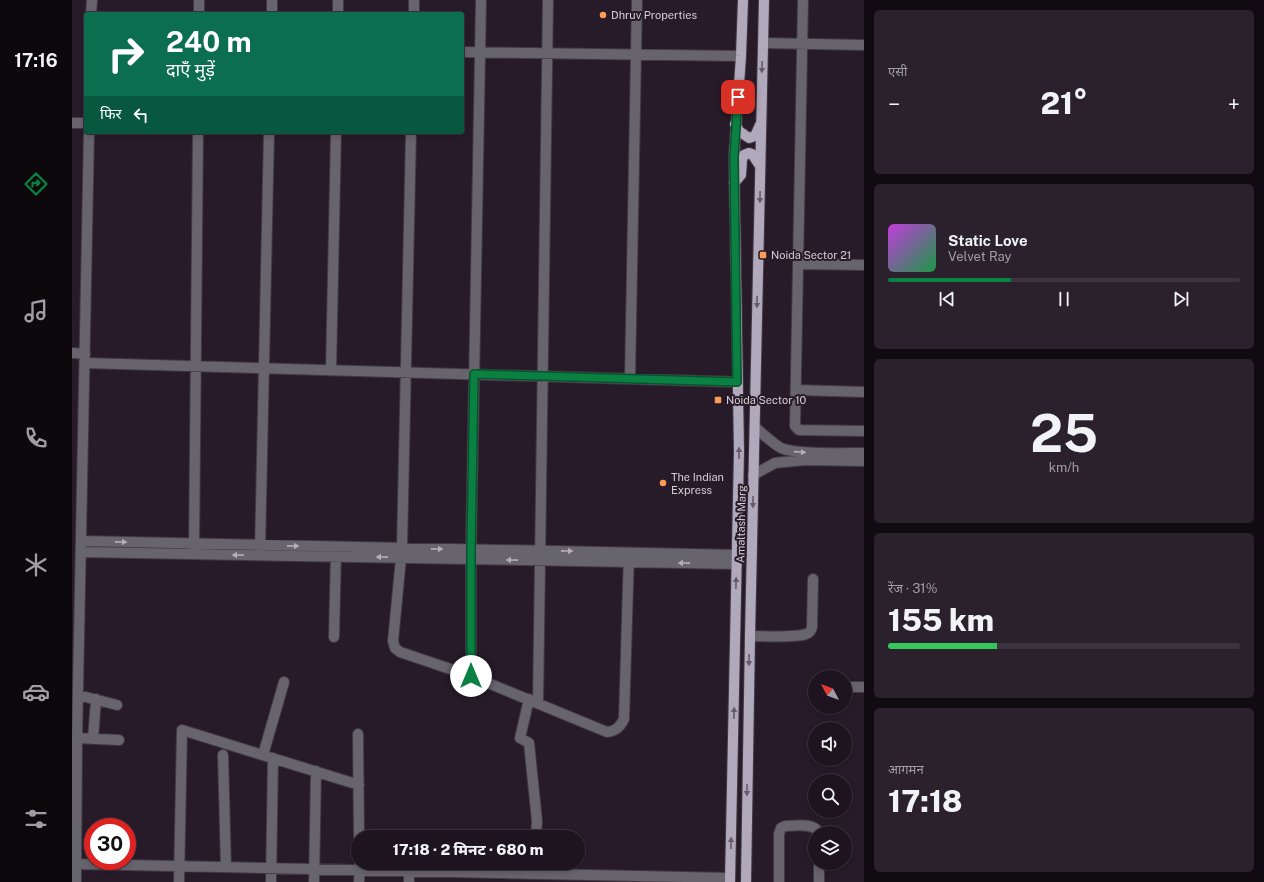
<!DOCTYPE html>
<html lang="hi">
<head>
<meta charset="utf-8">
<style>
	body { margin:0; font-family:"Public Sans","Noto Sans Devanagari",sans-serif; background:#2a212c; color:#f1f3f6; height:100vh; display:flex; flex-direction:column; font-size:15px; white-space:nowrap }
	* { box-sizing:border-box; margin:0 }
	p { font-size:13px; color:#a09ea4 }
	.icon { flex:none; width:22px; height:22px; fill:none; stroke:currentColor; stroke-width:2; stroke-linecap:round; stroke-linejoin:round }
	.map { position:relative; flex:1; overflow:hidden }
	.sheet { display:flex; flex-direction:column; gap:10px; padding:10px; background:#100b11; width:400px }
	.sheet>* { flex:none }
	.guide { position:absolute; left:12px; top:12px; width:380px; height:122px; border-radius:4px; box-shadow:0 2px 6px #0003,0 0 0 1px #3b333d; background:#0b6e4f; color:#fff; overflow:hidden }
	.needle { width:26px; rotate:311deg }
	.buttons { position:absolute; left:736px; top:670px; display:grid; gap:8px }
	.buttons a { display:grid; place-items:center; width:44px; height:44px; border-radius:50%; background:#1d141f; box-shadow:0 2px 6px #0003,0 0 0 1px #3b333d; font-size:20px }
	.speed { position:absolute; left:12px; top:818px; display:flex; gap:8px; font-size:20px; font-weight:700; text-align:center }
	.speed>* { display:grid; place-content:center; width:52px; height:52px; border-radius:50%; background:#1d141f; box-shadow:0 2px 6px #0003,0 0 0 1px #3b333d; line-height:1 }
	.speed .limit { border:6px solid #d22; background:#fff; color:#111 }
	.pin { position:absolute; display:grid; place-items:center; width:34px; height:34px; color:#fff; margin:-17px; border-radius:8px; box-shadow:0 2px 6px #0006 }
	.me { position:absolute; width:44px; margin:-22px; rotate:0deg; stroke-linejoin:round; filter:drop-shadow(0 0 3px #0008) }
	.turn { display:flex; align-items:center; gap:14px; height:84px; padding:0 16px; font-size:18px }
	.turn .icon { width:52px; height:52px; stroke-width:2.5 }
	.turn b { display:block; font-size:28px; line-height:34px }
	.then { display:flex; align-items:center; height:38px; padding:0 16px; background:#0003; gap:8px; font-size:15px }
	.big { font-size:30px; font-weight:800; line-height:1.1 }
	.sheet .card { flex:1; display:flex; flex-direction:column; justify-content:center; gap:6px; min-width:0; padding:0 14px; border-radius:6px; background:#2a212c }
	.sheet .dial { align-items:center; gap:0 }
	.dial b { font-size:52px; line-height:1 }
	.song { display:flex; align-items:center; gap:12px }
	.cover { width:48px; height:48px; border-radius:6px; background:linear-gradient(135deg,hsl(290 70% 55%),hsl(140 70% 35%)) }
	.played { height:4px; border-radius:2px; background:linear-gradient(90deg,#0b8043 35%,#3b333d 35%) }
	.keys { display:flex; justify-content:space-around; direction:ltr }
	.heat { display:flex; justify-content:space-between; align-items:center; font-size:22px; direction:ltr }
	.charge { height:6px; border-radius:3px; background:linear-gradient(90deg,#34c759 31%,#3b333d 0) }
	.trip { position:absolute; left:279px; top:830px; width:234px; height:40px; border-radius:20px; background:#1d141f; box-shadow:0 2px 6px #0003,0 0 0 1px #3b333d; font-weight:800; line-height:40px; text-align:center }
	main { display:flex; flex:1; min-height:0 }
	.dock { display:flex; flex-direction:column; width:72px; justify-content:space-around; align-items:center; background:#0c080c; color:#a09ea4 }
	.dock .icon { width:28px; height:28px }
	.dock .on { color:#0b8043 }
	.dock b { font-size:18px; color:#f1f3f6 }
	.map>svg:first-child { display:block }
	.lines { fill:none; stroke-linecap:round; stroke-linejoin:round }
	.minor-casing { stroke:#433845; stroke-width:12 }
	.major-casing { stroke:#433845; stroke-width:12 }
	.minor { stroke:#67646d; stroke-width:10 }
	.major { stroke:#b0a8bb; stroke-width:10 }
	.oneway { fill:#655a6b }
	.oneway2 { fill:#b5aeb7 }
	.route-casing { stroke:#07532c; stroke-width:10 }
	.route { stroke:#0b8043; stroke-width:7 }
	.poi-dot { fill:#fd9c56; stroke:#271b29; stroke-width:1.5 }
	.labels { text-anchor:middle; stroke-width:4; stroke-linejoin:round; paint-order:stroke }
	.poi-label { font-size:11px; fill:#d6ced7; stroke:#271b29; text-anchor:start }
	.street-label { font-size:11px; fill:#d6ced7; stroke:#271b29 }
</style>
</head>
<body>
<main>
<nav class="dock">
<b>17:16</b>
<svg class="icon on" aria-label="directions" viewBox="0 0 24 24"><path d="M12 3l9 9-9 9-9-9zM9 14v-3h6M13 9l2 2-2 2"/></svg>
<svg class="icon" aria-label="music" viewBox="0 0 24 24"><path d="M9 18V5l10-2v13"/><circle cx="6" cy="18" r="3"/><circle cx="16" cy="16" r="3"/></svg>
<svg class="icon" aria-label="phone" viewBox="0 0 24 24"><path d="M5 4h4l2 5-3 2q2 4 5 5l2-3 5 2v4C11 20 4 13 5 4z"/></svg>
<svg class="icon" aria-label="climate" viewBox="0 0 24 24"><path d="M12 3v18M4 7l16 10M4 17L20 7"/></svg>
<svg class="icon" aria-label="car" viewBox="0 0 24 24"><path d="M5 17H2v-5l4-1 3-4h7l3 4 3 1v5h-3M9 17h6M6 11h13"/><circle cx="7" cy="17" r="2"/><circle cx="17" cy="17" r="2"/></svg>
<svg class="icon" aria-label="filters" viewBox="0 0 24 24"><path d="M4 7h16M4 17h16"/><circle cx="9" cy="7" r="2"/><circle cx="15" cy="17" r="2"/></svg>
</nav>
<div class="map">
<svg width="792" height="882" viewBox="0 0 792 882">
	<rect width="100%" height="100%" fill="#271b29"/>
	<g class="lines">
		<defs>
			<path id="minor" d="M731 0 723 426 727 430 792 431
				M19 14 20 0
				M127 14V0
				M200 14V0
				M266 14V0
				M342 14V0
				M691 43 792 45
				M390 52 669 56
				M0 123H14
				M339 132 330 548 321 641 323 648 328 652 399 676 535 732C544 731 548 727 552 719L557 553
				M727 264 792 265
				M0 353 13 354
				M13 363 665 382
				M259 370 264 132
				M558 378 565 0
				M725 390 792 392
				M683 427C691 434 700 443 709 448 724 455 773 453 792 453
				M681 475 703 463 712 462 734 460 792 461
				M10 541 665 555
				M122 550 126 132
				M188 550 197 132
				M10 552 665 564
				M678 636C691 636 723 638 734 634 738 633 739 631 740 627L741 579
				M262 637 264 551
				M399 676V549L409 0
				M779 687H792
				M6 695 45 705
				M457 699 448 738 457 743 465 821 464 837
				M466 703 476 0
				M286 734 287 837
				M5 738 47 740
				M21 739 24 699
				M151 755 154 867
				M191 755 212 682
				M4 864 658 878
				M457 874 459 863
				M4 882 5 738 17 132
				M107 882 110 730 287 785
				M199 882 201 758
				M242 882 244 771
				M287 882 288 863
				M337 882V871
				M707 882V834L709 828 713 826C723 826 742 822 747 833
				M747 882V863"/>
			<path id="major" d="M663 124 667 131 677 138 683 136 688 125
				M662 183 669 175 670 160 672 155 677 153 680 154 688 166
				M658 882 667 451 662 157 669 56 671 0
				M674 882 678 636 692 0"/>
		</defs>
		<use href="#minor" class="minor-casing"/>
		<use href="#major" class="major-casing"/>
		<use href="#minor" class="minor"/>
		<use href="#major" class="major"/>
	</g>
	<defs><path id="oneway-solid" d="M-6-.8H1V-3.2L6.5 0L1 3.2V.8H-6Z"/></defs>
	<g class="oneway">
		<use href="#oneway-solid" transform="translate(690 67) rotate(91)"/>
		<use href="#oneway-solid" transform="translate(688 197) rotate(91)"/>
		<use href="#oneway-solid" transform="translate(685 302) rotate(91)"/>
		<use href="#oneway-solid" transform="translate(667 453) rotate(-90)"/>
		<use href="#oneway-solid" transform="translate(681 502) rotate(91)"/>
		<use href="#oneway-solid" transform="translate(664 583) rotate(-89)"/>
		<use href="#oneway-solid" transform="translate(677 660) rotate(91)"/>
		<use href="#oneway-solid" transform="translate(662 713) rotate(-89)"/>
		<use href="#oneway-solid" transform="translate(675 790) rotate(91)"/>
		<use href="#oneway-solid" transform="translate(659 843) rotate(-89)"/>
	</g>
	<g class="oneway2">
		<use href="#oneway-solid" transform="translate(728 452) rotate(4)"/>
		<use href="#oneway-solid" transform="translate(49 542) rotate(1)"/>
		<use href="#oneway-solid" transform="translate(221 546) rotate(1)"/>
		<use href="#oneway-solid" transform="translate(365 549) rotate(1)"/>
		<use href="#oneway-solid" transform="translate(495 551) rotate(1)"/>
		<use href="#oneway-solid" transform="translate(166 555) rotate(-179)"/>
		<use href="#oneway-solid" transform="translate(310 557) rotate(-179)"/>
		<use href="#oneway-solid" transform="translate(440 560) rotate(-179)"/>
		<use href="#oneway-solid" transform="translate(612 563) rotate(-179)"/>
	</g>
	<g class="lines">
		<defs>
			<path id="route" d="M399 676V549L402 374 665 382 662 157 666 97"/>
		</defs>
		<use href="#route" class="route-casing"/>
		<use href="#route" class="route"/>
	</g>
	<g class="poi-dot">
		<circle cx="531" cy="15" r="4"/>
		<rect x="687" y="251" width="8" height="8" rx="2"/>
		<rect x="642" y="396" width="8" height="8" rx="2"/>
		<circle cx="591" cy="483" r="4"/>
	</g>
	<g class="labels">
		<g class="poi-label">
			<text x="539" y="19">Dhruv Properties</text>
			<text x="699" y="259">Noida Sector 21</text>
			<text x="654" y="404">Noida Sector 10</text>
			<text x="599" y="481">The Indian<tspan x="599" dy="13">Express</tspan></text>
		</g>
		<g class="street-label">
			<text transform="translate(669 524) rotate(-89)" y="4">Amaltash Marg</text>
		</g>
	</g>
</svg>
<div class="buttons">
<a><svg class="needle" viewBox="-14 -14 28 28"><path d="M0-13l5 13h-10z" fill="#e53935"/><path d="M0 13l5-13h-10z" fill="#a09ea4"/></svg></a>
<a><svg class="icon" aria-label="sound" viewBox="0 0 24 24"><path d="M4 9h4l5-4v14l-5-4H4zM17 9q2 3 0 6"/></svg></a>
<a><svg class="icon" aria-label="search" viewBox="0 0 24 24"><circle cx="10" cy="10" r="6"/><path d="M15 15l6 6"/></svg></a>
<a><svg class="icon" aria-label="layers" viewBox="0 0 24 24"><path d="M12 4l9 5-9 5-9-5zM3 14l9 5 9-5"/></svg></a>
</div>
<div class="speed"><div class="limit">30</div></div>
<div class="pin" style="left:666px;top:97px;background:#d93025"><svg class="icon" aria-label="arrive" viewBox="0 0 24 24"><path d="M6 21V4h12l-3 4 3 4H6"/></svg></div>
<svg class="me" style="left:399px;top:676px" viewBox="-20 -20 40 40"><circle r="19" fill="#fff"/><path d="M0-13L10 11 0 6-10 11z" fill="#0b8043"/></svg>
<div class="trip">17:18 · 2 मिनट · 680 m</div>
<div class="guide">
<div class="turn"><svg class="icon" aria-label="right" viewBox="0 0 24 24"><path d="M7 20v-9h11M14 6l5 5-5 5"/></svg><div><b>240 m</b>दाएँ मुड़ें</div></div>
<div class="then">फिर<svg class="icon" aria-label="left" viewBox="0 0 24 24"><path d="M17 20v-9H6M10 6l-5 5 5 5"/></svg></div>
</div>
</div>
<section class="sheet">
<div class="card"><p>एसी</p>
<div class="heat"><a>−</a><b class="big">21°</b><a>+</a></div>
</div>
<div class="card">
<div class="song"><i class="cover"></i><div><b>Static Love</b><p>Velvet Ray</p></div></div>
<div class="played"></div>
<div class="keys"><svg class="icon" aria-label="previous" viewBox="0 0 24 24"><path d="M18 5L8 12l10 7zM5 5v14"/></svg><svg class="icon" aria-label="pause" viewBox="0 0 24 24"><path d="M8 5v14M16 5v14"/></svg><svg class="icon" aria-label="next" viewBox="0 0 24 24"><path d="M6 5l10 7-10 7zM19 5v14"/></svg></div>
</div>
<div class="card dial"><b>25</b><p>km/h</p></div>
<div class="card"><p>रेंज · 31%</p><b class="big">155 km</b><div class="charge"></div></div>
<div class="card"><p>आगमन</p><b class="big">17:18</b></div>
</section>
</main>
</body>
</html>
